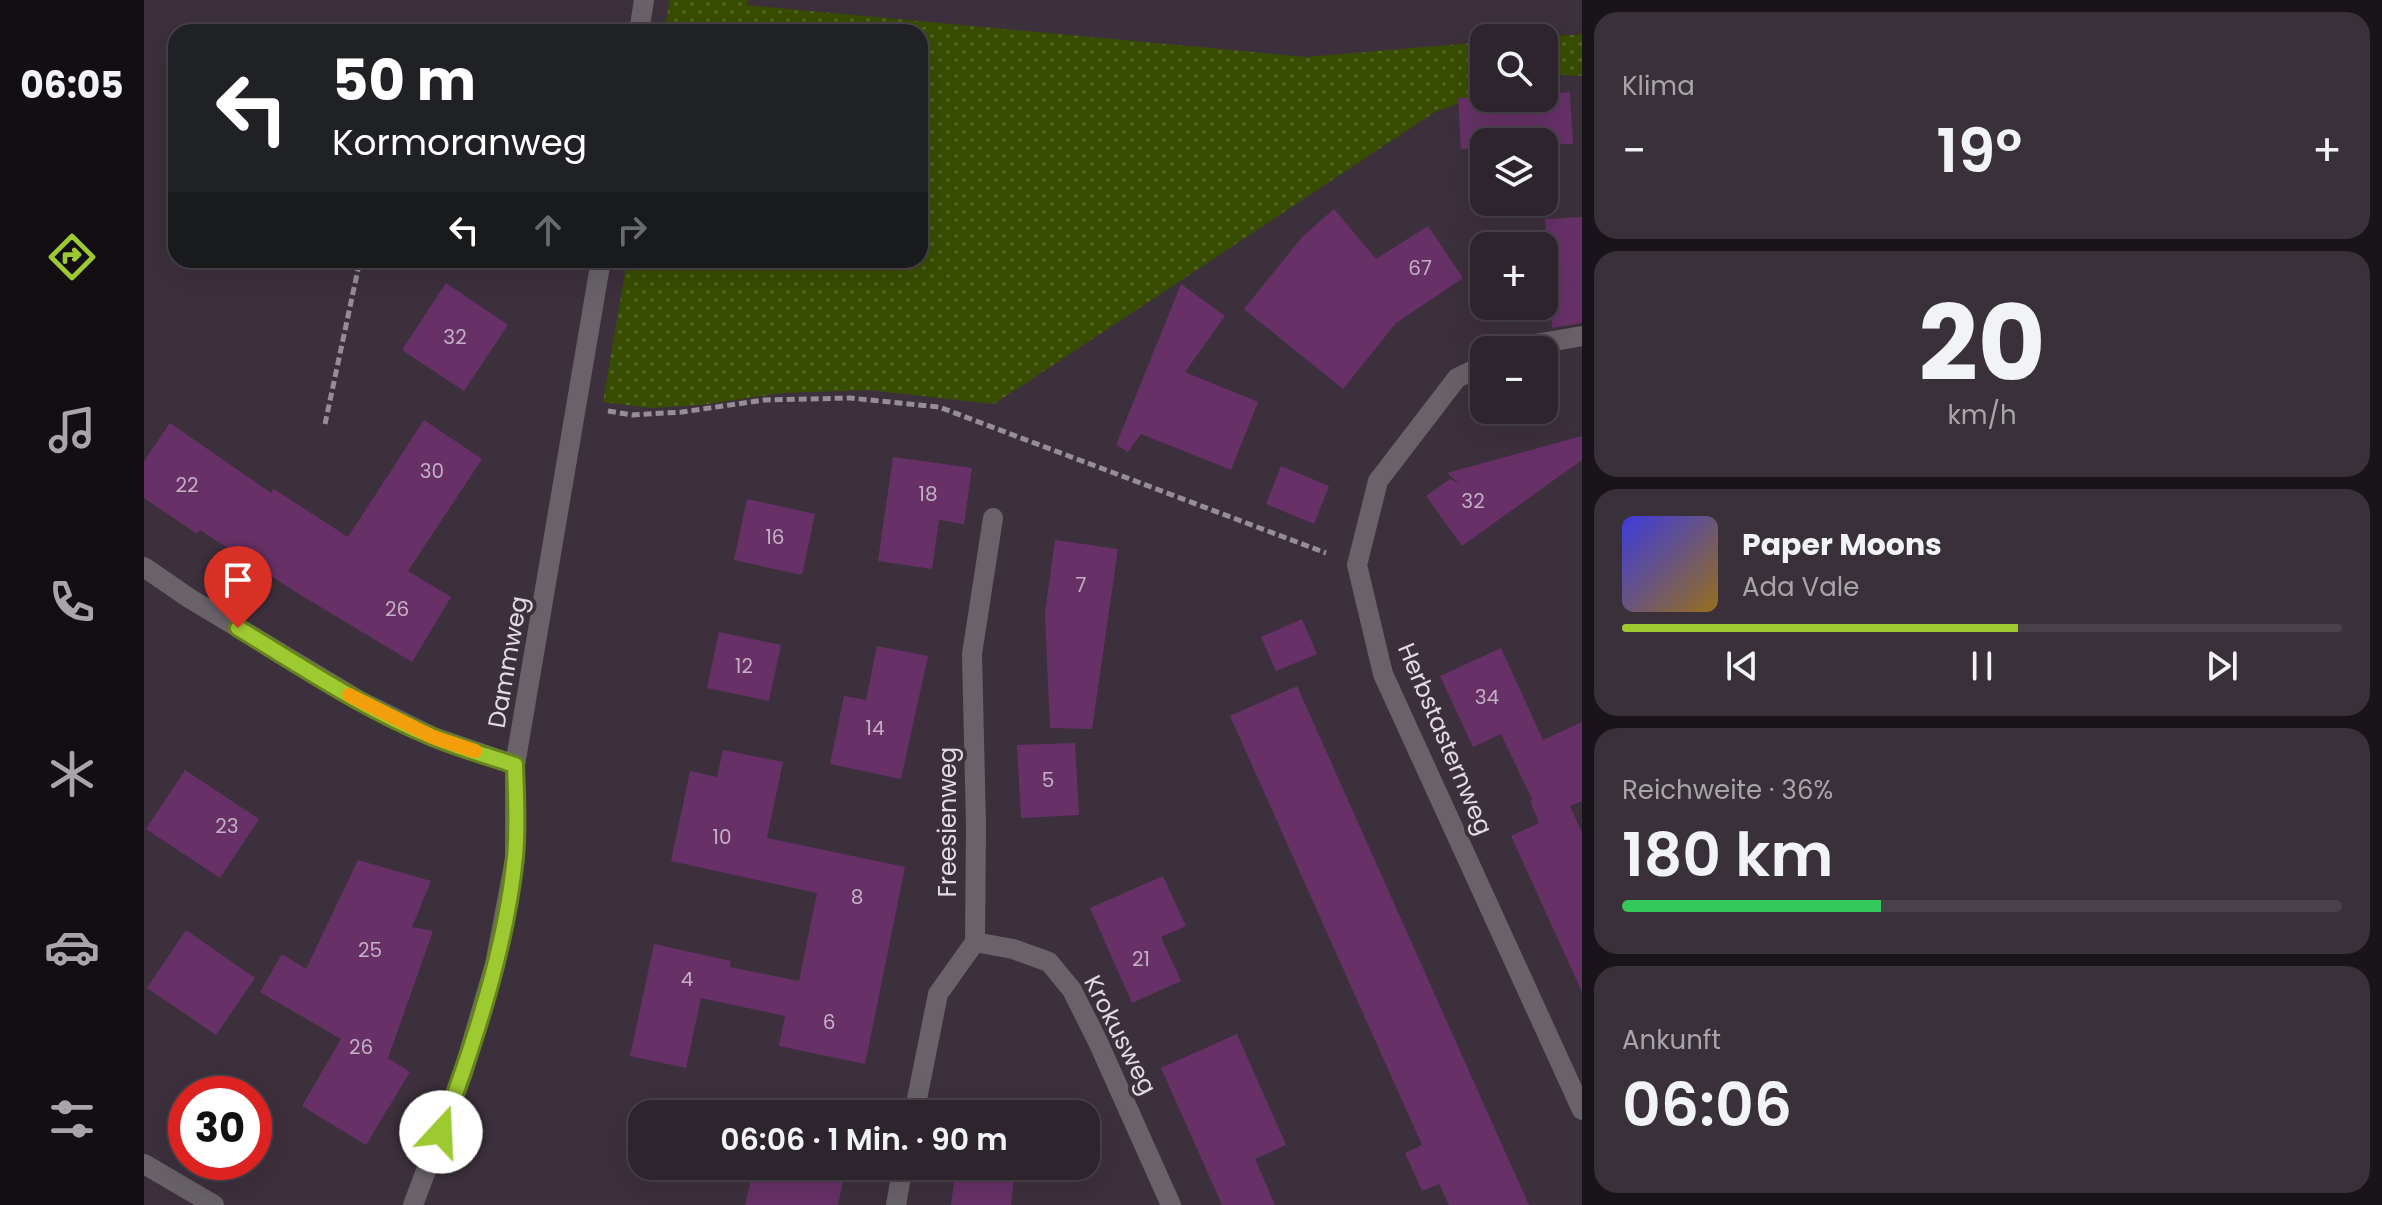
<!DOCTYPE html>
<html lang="de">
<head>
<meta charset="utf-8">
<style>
	body { margin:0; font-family:Poppins,sans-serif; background:#393039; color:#f1f3f6; height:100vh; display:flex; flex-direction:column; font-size:30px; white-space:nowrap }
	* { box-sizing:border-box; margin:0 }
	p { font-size:26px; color:#a7a4aa }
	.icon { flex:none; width:44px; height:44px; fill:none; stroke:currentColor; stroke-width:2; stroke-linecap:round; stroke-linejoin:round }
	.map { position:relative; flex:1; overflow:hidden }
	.drawer { display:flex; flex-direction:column; gap:12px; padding:12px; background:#191419; width:800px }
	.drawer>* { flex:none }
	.top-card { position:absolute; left:24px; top:24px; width:760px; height:244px; border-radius:24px; box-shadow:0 8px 32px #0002,0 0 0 2px #484149; background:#202124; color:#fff; overflow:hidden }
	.controls { position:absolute; left:1326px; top:24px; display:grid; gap:16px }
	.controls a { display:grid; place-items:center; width:88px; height:88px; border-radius:16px; background:#2d242d; box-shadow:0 8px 32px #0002,0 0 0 2px #484149; font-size:40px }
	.speed { position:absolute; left:24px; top:1076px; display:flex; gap:16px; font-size:40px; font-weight:700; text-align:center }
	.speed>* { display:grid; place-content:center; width:104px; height:104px; border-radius:50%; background:#2d242d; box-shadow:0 8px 32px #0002,0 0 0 2px #484149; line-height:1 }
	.speed .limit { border:12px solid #d22; background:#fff; color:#111 }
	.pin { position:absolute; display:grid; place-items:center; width:68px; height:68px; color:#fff; margin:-82px -34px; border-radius:50% 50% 50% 0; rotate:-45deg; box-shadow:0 0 8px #0007 }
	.pin .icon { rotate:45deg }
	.me { position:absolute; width:88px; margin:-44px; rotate:20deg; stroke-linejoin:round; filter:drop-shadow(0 0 6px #0008) }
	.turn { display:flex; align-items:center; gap:28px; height:168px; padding:0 32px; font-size:36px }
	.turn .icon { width:104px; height:104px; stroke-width:2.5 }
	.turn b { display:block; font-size:56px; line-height:68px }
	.lanes { display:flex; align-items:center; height:76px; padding:0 32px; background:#0003; justify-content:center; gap:40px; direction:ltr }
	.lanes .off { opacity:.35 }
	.big { font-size:60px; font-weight:600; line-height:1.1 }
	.drawer .widget { flex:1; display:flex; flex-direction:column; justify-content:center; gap:12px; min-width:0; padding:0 28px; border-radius:24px; background:#393039 }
	.drawer .dial { align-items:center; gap:0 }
	.dial b { font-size:104px; line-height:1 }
	.song { display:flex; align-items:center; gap:24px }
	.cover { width:96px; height:96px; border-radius:12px; background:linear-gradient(135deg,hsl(240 70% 55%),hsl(40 70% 35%)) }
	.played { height:8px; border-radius:4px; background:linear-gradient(90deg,#9dca30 55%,#484149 55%) }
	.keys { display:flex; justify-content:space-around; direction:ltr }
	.heat { display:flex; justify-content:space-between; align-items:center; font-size:44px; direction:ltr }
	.charge { height:12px; border-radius:6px; background:linear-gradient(90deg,#34c759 36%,#484149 0) }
	.trip { position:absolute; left:484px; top:1100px; width:472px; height:80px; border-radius:24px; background:#2d242d; box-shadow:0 8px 32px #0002,0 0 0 2px #484149; font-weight:600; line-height:80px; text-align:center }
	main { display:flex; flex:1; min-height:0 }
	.tabs { display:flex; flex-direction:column; width:144px; justify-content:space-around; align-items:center; background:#120e12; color:#a7a4aa }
	.tabs .icon { width:56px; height:56px }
	.tabs .active { color:#9dca30 }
	.tabs b { font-size:36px; color:#f1f3f6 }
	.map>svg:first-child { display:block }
	.grass { fill:url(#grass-dots) }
	.building { fill:#673168 }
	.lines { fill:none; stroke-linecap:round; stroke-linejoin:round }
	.path { stroke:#968d96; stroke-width:5; stroke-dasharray:8 4; stroke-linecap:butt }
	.street { stroke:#696369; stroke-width:20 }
	.route-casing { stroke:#66831f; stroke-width:20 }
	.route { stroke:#9dca30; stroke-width:14 }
	.slow { stroke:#f59e0b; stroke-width:14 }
	.labels { text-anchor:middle; stroke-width:8; stroke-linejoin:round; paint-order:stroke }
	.number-label { font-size:20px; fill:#c3b0c4 }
	.street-label { font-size:24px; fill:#e2dbe2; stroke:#3c303c }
</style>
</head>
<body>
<main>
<nav class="tabs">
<b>06:05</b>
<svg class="icon active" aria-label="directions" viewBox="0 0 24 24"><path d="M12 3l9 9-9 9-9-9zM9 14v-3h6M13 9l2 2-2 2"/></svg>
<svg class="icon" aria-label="music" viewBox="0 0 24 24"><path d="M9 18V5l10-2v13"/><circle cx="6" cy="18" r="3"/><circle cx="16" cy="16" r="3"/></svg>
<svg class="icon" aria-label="phone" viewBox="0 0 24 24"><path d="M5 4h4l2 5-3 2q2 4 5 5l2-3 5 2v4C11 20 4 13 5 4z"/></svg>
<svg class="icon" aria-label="climate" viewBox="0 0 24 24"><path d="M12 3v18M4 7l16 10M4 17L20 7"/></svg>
<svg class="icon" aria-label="car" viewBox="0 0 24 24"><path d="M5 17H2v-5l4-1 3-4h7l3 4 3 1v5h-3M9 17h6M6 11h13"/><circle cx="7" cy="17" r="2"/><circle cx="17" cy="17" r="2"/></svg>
<svg class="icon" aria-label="filters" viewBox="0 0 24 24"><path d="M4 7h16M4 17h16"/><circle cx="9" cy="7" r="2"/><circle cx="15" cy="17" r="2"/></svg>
</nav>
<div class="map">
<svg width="1438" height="1205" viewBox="0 0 1438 1205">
	<defs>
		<pattern id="grass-dots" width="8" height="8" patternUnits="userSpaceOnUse" patternTransform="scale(2)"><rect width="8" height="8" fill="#394d02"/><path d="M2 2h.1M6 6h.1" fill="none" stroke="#556627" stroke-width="1.8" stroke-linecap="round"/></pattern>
	</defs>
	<rect width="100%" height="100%" fill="#3c303c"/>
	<path class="grass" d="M526 0H603V5L1162 57 1340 42V94L1291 112 850 404 724 390 638 393 556 405 507 408 459 402 483 260H776V32H520Z
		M1438 34V76L1400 74V38H1390Z"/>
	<path class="building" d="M1426 92 1429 144 1340 142V148L1317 149 1314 98H1400V94Z
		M1190 209 1232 259 1284 226 1319 278 1252 323 1199 389 1100 309 1159 236Z
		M1438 217V323L1408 328 1401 219Z
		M302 283 364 325 320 391 258 350Z
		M1037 284 1081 316 1041 372 1114 402 1087 470 997 434 984 452 972 445Z
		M280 420 338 459 264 571 307 597 268 662 150 591 56 530 53 534 0 498V461L26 423 127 493 130 489 204 537Z
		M1438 436V460L1318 546 1282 496 1306 479 1316 484 1303 473Z
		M749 457 828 468 820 524 795 520 788 569 734 561Z
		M1137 466 1185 486 1170 524 1122 504Z
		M603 499 671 514 658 575 590 560Z
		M911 540 974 549 948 729 906 728 901 613Z
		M1158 619 1173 654 1132 671 1117 637Z
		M575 632 637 645 625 701 563 688Z
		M733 646 784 656 757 779 686 764 700 696 722 700Z
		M1357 648 1399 740 1438 722V801L1426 806 1438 833V992L1367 836 1395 823 1386 801 1388 799 1357 734 1329 747 1296 676Z
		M1153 686 1362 1154 1385 1205H1305L1295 1184 1278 1191 1261 1153 1278 1145 1086 716Z
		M931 743 935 815 877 818 873 745Z
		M579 750 639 762 623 838 761 867 721 1064 635 1046 641 1016 557 998 542 1068 486 1056 510 944 587 961 586 967 655 981 673 893 527 861 546 771 573 777Z
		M41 770 115 819 76 878 2 829Z
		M214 860 287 881 268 927 289 931 244 1058 266 1072 222 1145 158 1106 197 1039 116 992 138 954 162 969Z
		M1019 876 1042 926 1017 937 1037 981 988 1003 946 908Z
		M42 930 111 978 72 1035 3 988Z
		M1093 1034 1142 1145 1111 1159 1131 1205H1078L1017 1068Z
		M610 1166H702L694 1205H601Z
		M812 1166H871L867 1205H807Z"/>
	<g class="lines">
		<path class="path" d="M464 411 488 415 538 412 620 400 706 398 795 407 1182 553
			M181 424 216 260"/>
		<path class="street" d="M495 32 500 0
			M1371 350 1380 346 1438 336
			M1340 365 1313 378 1234 481 1213 565 1239 674 1438 1110
			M0 567 45 598 216 701 289 737 371 765
			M831 942 869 949 905 962 928 990 954 1042 1027 1205
			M770 1114 794 994 831 942 832 825 828 654 849 518
			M0 1164 70 1205
			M269 1205 319 1073 351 964 371 859V765L457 260
			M752 1205 759 1166"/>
	</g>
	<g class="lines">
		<defs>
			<path id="route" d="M94 628C157 666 220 709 289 737 315 748 344 756 371 765 372 795 374 827 371 857 362 948 329 1047 297 1132"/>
		</defs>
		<use href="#route" class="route-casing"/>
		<use href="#route" class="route"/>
		<path class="slow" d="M205 695 289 737 331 751"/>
	</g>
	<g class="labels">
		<g class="number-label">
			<text x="1276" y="275">67</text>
			<text x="311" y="344">32</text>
			<text x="288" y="478">30</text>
			<text x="43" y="492">22</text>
			<text x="784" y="501">18</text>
			<text x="1329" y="508">32</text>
			<text x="631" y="544">16</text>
			<text x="937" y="592">7</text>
			<text x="253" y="616">26</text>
			<text x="600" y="673">12</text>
			<text x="1343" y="704">34</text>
			<text x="731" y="735">14</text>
			<text x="904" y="787">5</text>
			<text x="83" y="833">23</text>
			<text x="578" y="844">10</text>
			<text x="713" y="904">8</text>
			<text x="226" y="957">25</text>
			<text x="997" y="966">21</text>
			<text x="543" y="986">4</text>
			<text x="685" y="1029">6</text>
			<text x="217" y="1054">26</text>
		</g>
		<g class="street-label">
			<text transform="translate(364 662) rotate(-80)" y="8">Dammweg</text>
			<text transform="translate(1301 739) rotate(67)" y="8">Herbstasternweg</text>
			<text transform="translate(804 822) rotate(-90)" y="8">Freesienweg</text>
			<text transform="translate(976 1035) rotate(63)" y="8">Krokusweg</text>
		</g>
	</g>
</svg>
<div class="controls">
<a><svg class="icon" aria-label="search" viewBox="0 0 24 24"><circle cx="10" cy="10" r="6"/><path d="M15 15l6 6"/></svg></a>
<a><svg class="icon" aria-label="layers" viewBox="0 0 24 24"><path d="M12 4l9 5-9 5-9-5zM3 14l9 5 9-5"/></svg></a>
<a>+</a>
<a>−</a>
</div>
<div class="speed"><div class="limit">30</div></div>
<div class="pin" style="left:94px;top:628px;background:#d93025"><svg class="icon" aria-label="arrive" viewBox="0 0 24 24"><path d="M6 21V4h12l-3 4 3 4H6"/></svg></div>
<svg class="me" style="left:297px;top:1132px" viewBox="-20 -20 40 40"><circle r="19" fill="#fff"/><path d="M0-13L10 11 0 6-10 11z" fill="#9dca30"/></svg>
<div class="trip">06:06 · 1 Min. · 90 m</div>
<div class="top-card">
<div class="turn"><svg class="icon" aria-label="left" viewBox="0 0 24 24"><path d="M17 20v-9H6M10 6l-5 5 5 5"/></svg><div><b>50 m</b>Kormoranweg</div></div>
<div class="lanes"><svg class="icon" aria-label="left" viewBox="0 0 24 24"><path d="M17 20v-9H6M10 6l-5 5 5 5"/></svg><svg class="icon off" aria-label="ahead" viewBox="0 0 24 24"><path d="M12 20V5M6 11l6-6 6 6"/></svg><svg class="icon off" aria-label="right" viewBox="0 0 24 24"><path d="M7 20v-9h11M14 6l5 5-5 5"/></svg></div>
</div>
</div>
<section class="drawer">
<div class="widget"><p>Klima</p>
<div class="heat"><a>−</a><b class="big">19°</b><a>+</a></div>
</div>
<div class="widget dial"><b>20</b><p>km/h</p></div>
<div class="widget">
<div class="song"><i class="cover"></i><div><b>Paper Moons</b><p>Ada Vale</p></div></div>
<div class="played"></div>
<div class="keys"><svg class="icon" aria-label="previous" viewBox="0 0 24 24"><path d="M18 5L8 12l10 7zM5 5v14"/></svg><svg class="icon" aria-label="pause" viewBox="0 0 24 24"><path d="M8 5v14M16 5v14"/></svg><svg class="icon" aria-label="next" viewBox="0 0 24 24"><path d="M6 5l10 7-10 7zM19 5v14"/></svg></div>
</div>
<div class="widget"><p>Reichweite · 36%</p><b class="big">180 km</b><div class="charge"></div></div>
<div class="widget"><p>Ankunft</p><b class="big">06:06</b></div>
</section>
</main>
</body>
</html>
